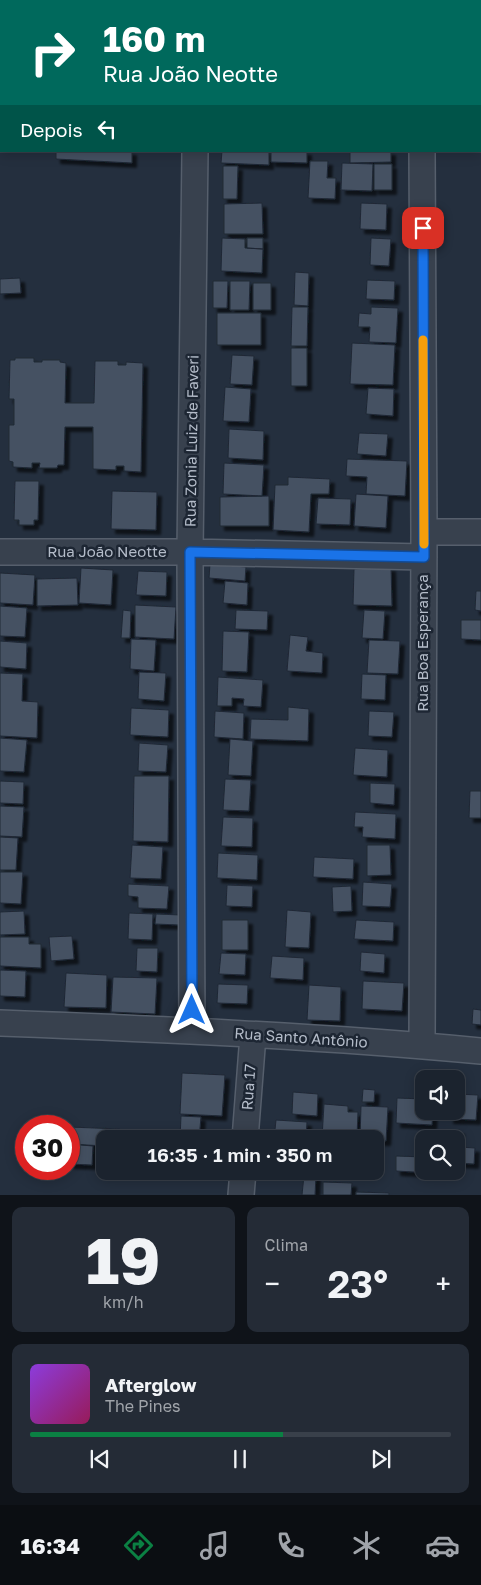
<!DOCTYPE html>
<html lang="pt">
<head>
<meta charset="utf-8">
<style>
	body { margin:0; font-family:"Golos Text",sans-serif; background:#242b36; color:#f1f3f6; height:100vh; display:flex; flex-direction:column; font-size:19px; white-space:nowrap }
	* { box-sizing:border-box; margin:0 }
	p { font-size:16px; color:#a0a4aa }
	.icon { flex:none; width:28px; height:28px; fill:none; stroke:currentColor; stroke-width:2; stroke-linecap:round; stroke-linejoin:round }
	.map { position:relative; height:1195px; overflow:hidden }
	.drawer { display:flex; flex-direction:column; gap:12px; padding:12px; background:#0f1319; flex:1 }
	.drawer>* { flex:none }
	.hud { position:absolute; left:0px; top:0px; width:481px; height:152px; box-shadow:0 2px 12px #0003,0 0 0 1px #39404a; background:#00695c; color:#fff; overflow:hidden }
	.fabs { position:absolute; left:415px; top:1070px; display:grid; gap:10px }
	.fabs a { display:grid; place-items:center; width:50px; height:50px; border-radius:10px; background:#1b232e; box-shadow:0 2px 12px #0003,0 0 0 1px #39404a; font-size:25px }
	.speed { position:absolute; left:15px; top:1115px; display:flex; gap:10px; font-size:25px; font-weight:700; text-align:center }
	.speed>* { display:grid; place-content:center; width:65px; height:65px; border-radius:50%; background:#1b232e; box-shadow:0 2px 12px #0003,0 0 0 1px #39404a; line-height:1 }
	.speed .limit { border:8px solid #d22; background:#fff; color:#111 }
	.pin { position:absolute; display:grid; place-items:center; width:42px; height:42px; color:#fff; margin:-21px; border-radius:10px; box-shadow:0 2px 8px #0006 }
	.me { position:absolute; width:55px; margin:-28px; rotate:0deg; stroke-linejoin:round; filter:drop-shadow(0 0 4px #0008) }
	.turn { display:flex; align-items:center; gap:18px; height:105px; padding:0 20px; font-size:22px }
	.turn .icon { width:65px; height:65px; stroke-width:2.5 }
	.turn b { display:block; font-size:35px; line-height:42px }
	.then { display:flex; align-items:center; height:48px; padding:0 20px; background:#0003; gap:10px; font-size:19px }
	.big { font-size:38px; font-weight:600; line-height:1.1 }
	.drawer .tile { flex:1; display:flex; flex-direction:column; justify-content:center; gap:8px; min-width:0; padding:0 18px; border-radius:10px; background:#242b36 }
	.drawer .dial { align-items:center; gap:0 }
	.dial b { font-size:65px; line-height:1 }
	.song { display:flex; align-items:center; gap:15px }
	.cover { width:60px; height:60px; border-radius:8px; background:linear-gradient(135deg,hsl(270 70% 55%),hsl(330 70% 35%)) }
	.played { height:5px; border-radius:2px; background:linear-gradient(90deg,#0b8043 60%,#39404a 60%) }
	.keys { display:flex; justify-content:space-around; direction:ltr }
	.heat { display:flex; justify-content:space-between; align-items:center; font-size:28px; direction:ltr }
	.drawer .tiles { flex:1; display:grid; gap:12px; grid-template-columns:1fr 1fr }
	.tile:last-child { grid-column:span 2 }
	.trip { position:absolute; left:96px; top:1130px; width:288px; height:50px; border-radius:10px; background:#1b232e; box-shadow:0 2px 12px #0003,0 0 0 1px #39404a; font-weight:600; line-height:50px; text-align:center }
	.tab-bar { display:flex; height:80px; justify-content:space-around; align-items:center; background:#0b0e12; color:#a0a4aa }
	.tab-bar .icon { width:35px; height:35px }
	.tab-bar .active { color:#0b8043 }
	.tab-bar b { font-size:22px; color:#f1f3f6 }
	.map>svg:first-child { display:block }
	.building { fill:#455162; stroke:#1f2835; filter:url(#shadow) }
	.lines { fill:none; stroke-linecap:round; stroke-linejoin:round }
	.minor-casing { stroke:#565f6c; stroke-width:28 }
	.minor { stroke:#38414e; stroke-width:25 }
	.route-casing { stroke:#114b97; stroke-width:12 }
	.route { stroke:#1a73e8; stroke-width:9 }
	.slow { stroke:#f59e0b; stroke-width:9 }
	.labels { text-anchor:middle; stroke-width:5; stroke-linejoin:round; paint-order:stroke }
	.street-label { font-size:15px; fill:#b4bcc9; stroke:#1d2633 }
</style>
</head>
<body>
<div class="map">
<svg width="481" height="1195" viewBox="0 0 481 1195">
	<defs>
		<filter id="shadow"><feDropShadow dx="4.5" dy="4.5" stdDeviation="1" flood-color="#0009"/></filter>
	</defs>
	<rect width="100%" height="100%" fill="#242f3e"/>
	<path class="building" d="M20 0H118V1H20Z
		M56 151H132V163L56 159Z
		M222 151H269V165L221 163Z
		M271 151H307V163L271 162Z
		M350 151H391V162L350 163Z
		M310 161H328L327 178H336L335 199 308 198Z
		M342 163 373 164 372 191 341 190Z
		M374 164H392V190H374Z
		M223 166H238L237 199H223Z
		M262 203 263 234H224V204Z
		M361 203 387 204 386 230 360 229Z
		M222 238 245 239V248L263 249 262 273 221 271Z
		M247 238H263V249L247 248Z
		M371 238 391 239 389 266 370 265Z
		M295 272 309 273 308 306 294 305Z
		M20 278 21 293 0 294V279Z
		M367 280 395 281 394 300 366 299Z
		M213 281H228L227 308H213Z
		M230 281H250L249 310H230Z
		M253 283H271V310H253Z
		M292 307H308L307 346H291Z
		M371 307 398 308 396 343 369 342 370 327H358L359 313 371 314Z
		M217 313H261V345H217Z
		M352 343 395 345 393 385 350 384Z
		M291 348H307V386H291Z
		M232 355 254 356 252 385 230 384Z
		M15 358H34V362H42V360H60V362L66 363 65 403H94L95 361H118V365H126V362L143 363 141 472 124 471V466H116V470L93 469V427H65L64 465H58L57 468H39L40 463H32V468L13 467V462L9 461V425H14V399H9L10 360H15Z
		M225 387 251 389 249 422 223 421Z
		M368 388 394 389 393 416 366 414Z
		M229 429 264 431 263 460 228 458Z
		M359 433 388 434 386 456 357 454Z
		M347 459 407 461 405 496 366 494 367 477 346 476Z
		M224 463 264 465 262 496 223 494Z
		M288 477 330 479 329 494H311L309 532 273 530 275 485H288Z
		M15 481H39L38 520H34V525H19V520H14Z
		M112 491 157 492 156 530 111 529Z
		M356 494 388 496 386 528 354 526Z
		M269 496V526H220V497Z
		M318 498 351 499 350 525 316 524Z
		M210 564 246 567 245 581 209 578Z
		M391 567 392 606 353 605 354 569Z
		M81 568 113 570 111 605 79 603Z
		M138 571 167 572 166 596 136 595Z
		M0 573 35 575 33 605 0 603Z
		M77 578 78 605 37 606V579Z
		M225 581 248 583 247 605 223 603Z
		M476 591H481V611L475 610Z
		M135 605 176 607 174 639 135 637Z
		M0 606 27 608 25 637 0 636Z
		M123 610 131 611 130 638H121Z
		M236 610 268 611 267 630 235 629Z
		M364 610 385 611 383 639 362 638Z
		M461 620H481V640L461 639Z
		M223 631 249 632 247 672 222 671Z
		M290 635 308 637 306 651 323 653 322 673 287 671Z
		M131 639 156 640 154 671 130 669Z
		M369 640 400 641 398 674 367 673Z
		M0 641 27 643 26 669 0 667Z
		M139 672 166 673 164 701 138 699Z
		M0 673 23 674 22 701 38 702 37 738 0 736Z
		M362 674 386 675 385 700 361 699Z
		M218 677 263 680 261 707 243 706 244 699 232 698V706H217Z
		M288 707 309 709 308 741 250 739 251 719 288 720Z
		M131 708 169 710 168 737 130 735Z
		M215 711 244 713 243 739 214 737Z
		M369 711 394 712 392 737 368 736Z
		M0 738 27 740 24 772 0 771Z
		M230 739 253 741 251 776 228 775Z
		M139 743 168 745 166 772 138 771Z
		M355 748 388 750 387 777 353 775Z
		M134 776H169L168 842 133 841Z
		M225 779 251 780 249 811 223 810Z
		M0 781 24 782 23 804 0 803Z
		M370 783 395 784 394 805 370 803Z
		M470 791H481V818H469Z
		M0 806 24 807 22 837 0 836Z
		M355 812 396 814 395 839 362 837 363 827H354Z
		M223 817 253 818 252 847 221 846Z
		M0 837 18 838 16 870H0Z
		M132 845 163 847 161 879 130 878Z
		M367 845H390L391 875 367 876Z
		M218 853 258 855 257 880 217 878Z
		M314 857 354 859 353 879 313 877Z
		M0 872H23L21 904 0 903Z
		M363 882 392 884 390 907 362 906Z
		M128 884 169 886 167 909 138 908V897L128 896Z
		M227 885 253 886 252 907 226 906Z
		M351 886 352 911 333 912 332 887Z
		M287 910 311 912 309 948 285 947Z
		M24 911 25 934 0 935V912Z
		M129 913 153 914 152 940 128 939Z
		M156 914 181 915 180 925 155 924Z
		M222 920H248V950H222Z
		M356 920 394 922 393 941 354 939Z
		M72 936 74 959 51 961 49 937Z
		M0 937H29V944H41V968L0 966Z
		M137 948H158L157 972 136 971Z
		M361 952 385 954 384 973 360 971Z
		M221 953 246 954 245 975 219 974Z
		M272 956 304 958 303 980 270 978Z
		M0 970 26 971 25 997 0 996Z
		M66 973 107 975 106 1008 64 1007Z
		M113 977 157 978 155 1014 111 1012Z
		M363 981 404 983 402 1011 362 1009Z
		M218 984 248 985 247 1004 217 1003Z
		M309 985 341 987 340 1021 307 1020Z
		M473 1009 481 1010V1025L472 1024Z
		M182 1073 225 1075 222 1116 180 1114Z
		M415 1084H424V1094L415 1093Z
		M363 1089 375 1090 374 1102H362Z
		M293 1092 318 1094 317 1116 292 1114Z
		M456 1094 478 1095 476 1120 449 1119 450 1111H456Z
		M397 1098 424 1099V1111H433L432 1125 396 1123Z
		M324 1104 348 1106V1112H358L357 1136 346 1135V1139L322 1138Z
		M361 1106 388 1107 386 1141H375V1139H360Z
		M181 1116 201 1117 199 1139H180Z
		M276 1120 307 1122 306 1139H274Z
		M69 1127 120 1129V1139H105V1146L69 1144Z
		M443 1130H460L459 1147 475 1148 474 1164 456 1163V1139H443Z
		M69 1144 93 1146 92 1165 69 1164Z
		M396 1156 424 1157V1171H431V1173L396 1171Z
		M304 1175 316 1176 315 1195H302Z
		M323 1182 352 1183 351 1195H323Z
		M356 1192 389 1193V1195H356Z"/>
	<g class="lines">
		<defs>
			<path id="minor" d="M197 1V0
				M422 1V0
				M0 94H1
				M422 151 424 532 422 1045
				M424 532H481
				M0 552H190L424 557
				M0 1023C160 1029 321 1036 481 1051
				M192 1030 190 552 195 151
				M245 1139 253 1035
				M241 1195 243 1171"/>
		</defs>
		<use href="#minor" class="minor-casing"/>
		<use href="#minor" class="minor"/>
	</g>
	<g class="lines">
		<defs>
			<path id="route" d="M192 1010 190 552 424 557 423 228"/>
		</defs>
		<use href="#route" class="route-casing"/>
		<use href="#route" class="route"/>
		<path class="slow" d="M423 340 424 544"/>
	</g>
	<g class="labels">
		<g class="street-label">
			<text transform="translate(192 441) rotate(-89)" y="5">Rua Zonia Luiz de Faveri</text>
			<text x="107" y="557">Rua João Neotte</text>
			<text transform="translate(423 643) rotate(-90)" y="5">Rua Boa Esperança</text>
			<text transform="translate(301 1038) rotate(4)" y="5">Rua Santo Antônio</text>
			<text transform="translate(249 1087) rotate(-86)" y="5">Rua 17</text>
		</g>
	</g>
</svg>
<div class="fabs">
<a><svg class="icon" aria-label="sound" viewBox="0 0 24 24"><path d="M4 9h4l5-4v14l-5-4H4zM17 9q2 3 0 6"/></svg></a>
<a><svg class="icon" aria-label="search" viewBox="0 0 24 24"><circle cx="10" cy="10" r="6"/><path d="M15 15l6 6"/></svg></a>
</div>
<div class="speed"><div class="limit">30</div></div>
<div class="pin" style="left:423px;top:228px;background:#d93025"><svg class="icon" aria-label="arrive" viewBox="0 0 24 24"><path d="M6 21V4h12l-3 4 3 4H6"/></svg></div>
<svg class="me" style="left:192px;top:1010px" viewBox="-20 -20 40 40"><path d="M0-17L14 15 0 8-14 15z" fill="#1a73e8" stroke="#fff" stroke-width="4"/></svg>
<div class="trip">16:35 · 1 min · 350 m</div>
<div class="hud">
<div class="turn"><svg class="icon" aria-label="right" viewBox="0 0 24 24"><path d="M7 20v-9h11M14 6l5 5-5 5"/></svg><div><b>160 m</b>Rua João Neotte</div></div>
<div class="then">Depois<svg class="icon" aria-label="left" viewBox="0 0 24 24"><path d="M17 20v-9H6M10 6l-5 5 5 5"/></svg></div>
</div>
</div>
<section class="drawer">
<div class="tiles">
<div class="tile dial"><b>19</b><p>km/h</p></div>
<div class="tile"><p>Clima</p>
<div class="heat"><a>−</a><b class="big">23°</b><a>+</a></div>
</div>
<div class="tile">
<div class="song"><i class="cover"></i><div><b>Afterglow</b><p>The Pines</p></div></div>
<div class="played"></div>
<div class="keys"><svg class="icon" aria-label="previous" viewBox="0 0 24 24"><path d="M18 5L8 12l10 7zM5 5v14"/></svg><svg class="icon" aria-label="pause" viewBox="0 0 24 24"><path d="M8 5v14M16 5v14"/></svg><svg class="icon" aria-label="next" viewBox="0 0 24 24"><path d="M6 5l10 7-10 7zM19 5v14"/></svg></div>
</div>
</div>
</section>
<nav class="tab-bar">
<b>16:34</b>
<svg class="icon active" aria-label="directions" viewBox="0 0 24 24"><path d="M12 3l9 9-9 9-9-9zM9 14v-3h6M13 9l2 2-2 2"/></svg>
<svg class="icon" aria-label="music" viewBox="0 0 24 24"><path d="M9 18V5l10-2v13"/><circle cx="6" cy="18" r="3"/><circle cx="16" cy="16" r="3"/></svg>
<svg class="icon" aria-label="phone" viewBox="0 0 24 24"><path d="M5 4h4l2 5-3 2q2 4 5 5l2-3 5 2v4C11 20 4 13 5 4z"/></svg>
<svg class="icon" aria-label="climate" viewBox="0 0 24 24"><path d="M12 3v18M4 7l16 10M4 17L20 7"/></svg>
<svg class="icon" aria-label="car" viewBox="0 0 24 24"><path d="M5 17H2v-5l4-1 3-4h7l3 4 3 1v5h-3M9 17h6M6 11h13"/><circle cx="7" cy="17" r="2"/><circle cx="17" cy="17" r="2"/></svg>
</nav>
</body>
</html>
